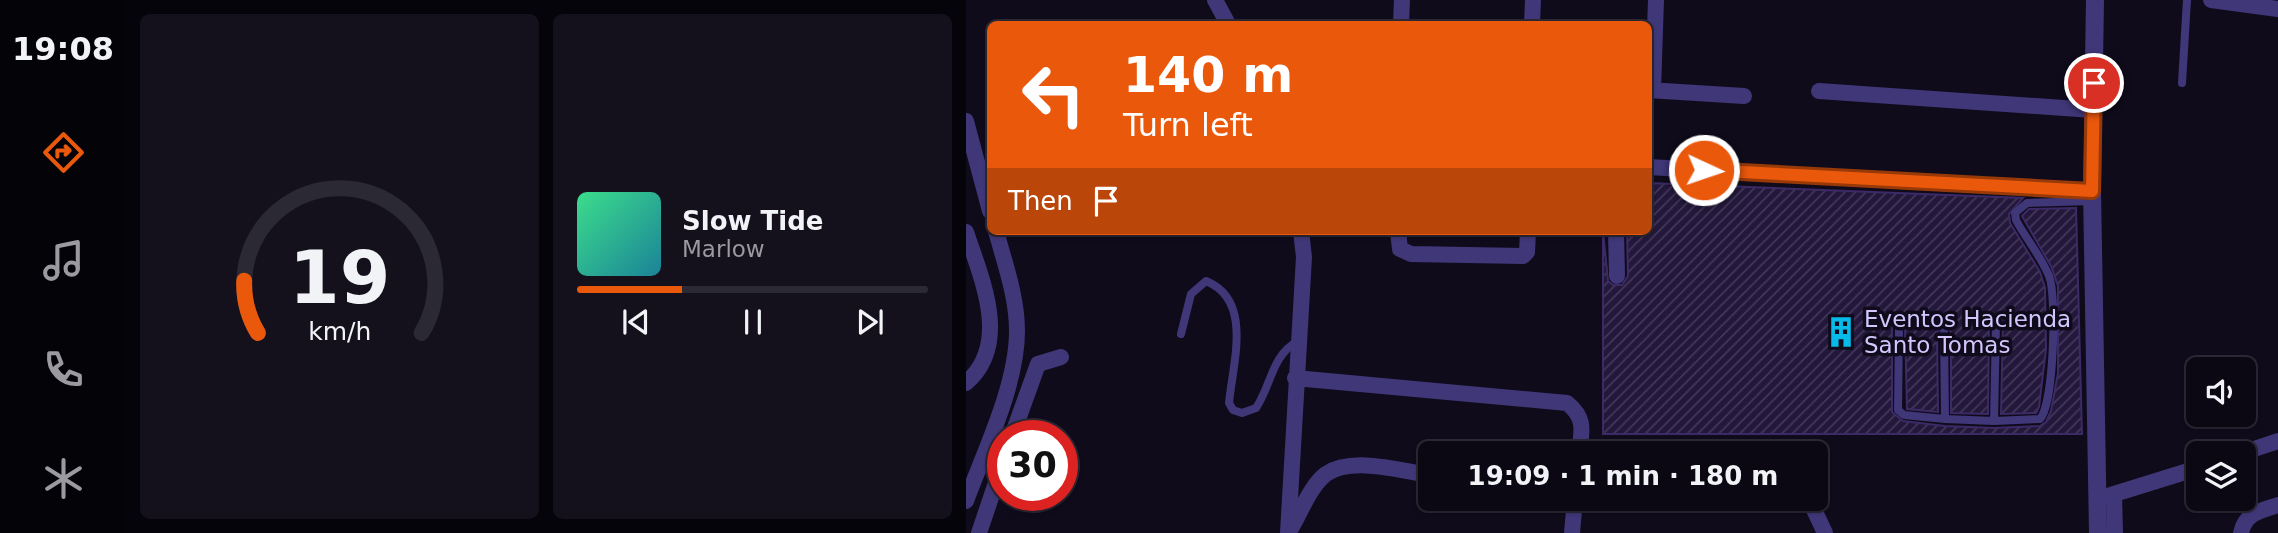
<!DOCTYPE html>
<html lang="en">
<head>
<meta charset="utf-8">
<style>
	body { margin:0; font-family:"DejaVu Sans",sans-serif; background:#14111d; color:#f1f3f6; height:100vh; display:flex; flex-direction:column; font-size:26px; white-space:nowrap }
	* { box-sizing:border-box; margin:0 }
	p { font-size:23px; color:#9a9aa0 }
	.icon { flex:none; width:38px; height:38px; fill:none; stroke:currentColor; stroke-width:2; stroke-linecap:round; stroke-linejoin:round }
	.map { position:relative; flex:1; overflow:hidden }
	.drawer { display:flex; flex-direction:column; gap:14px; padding:14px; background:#06040b; width:840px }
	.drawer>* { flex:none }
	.hud { position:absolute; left:21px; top:21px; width:665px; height:214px; border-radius:10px; box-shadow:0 2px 5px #0004,0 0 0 2px #2b2934; background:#ea580c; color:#fff; overflow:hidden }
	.fabs { position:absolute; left:1220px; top:357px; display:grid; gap:14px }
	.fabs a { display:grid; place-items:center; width:70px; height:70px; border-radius:10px; background:#0b0814; box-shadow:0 2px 5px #0004,0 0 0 2px #2b2934; font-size:35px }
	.speed { position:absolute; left:21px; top:420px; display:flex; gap:14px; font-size:35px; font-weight:700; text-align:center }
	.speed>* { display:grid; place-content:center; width:91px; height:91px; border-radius:50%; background:#0b0814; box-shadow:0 2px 5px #0004,0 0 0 2px #2b2934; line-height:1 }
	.speed .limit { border:10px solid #d22; background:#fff; color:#111 }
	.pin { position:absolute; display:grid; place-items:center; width:60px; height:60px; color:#fff; margin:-30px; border:4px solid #fff; border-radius:50%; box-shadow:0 2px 7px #0007 }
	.me { position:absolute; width:77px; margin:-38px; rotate:93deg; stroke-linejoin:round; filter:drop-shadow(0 0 5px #0008) }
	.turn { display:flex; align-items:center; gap:24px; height:147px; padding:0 21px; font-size:32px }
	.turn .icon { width:91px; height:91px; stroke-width:2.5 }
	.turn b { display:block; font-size:49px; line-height:60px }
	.then { display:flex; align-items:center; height:66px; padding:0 21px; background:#0003; gap:14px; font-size:26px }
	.drawer .widget { flex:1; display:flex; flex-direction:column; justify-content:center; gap:10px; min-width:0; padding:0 24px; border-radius:10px; background:#14111d }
	.drawer .dial { align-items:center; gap:0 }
	.dial svg { height:182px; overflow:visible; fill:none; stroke:#2b2934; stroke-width:7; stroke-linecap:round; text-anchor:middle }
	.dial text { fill:#f1f3f6; stroke:none }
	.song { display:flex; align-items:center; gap:21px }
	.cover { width:84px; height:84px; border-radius:10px; background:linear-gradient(135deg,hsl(150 70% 55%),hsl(190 70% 35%)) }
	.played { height:7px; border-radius:4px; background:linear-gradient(90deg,#ea580c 30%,#2b2934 30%) }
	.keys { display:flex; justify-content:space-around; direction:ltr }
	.drawer .tiles { flex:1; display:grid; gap:14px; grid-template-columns:repeat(2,1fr) }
	.trip { position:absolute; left:452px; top:441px; width:410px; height:70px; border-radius:10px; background:#0b0814; box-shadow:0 2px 5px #0004,0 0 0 2px #2b2934; font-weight:700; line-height:70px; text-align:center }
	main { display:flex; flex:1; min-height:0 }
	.tabs { display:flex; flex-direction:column; width:126px; justify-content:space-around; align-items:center; background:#040308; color:#9a9aa0 }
	.tabs .icon { width:49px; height:49px }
	.tabs .selected { color:#ea580c }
	.tabs b { font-size:32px; color:#f1f3f6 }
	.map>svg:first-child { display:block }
	.building { fill:url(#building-hatch); stroke:#3c2a66; stroke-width:2 }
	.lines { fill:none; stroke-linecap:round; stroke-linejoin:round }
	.service { stroke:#403779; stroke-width:8 }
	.minor { stroke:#403779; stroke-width:16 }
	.tertiary { stroke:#403779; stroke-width:18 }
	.route-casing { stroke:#983908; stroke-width:18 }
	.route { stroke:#ea580c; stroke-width:12 }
	.labels { text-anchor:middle; stroke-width:7; stroke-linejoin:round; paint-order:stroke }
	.poi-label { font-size:23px; fill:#d2c6fd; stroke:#0f0b1b; text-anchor:start }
</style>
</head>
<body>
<main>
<nav class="tabs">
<b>19:08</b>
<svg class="icon selected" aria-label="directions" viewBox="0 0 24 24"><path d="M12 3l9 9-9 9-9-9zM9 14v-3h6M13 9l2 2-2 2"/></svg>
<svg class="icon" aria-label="music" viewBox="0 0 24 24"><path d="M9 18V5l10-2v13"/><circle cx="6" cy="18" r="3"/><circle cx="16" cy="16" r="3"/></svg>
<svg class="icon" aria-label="phone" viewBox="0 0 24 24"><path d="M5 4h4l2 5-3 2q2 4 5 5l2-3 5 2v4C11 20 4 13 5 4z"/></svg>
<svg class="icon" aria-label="climate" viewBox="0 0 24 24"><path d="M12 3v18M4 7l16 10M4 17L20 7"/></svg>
</nav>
<section class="drawer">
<div class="tiles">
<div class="widget dial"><svg viewBox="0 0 100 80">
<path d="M14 69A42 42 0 1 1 86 69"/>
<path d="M14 69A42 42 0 0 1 8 46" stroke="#ea580c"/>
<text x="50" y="56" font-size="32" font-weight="700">19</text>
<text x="50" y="72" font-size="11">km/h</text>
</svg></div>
<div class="widget">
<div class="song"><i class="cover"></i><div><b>Slow Tide</b><p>Marlow</p></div></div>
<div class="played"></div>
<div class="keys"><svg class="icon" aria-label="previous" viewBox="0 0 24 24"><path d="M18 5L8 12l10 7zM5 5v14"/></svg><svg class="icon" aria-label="pause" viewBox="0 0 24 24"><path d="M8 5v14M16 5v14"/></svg><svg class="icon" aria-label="next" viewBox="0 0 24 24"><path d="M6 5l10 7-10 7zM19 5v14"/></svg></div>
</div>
</div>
</section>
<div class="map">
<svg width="1312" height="533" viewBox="0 0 1312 533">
	<defs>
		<pattern id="building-hatch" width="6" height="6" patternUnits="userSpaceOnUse" patternTransform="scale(1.75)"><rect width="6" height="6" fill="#23183b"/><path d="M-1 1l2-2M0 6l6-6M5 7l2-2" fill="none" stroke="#423858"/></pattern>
	</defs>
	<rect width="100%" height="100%" fill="#0f0b1b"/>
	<path class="building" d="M682 183 1057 198 1043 214 1044 223 1074 272 1079 288 1080 349 1073 407 1070 413 1035 414 1037 323 1029 317 1023 323 1022 414 985 413V332L979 326 971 332 972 412 941 409 939 327 936 322H930L926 328V412L937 421 979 426 1028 428 1074 426 1080 422 1085 411 1092 373V286L1085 266 1056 216 1063 209 1110 208 1116 434H637V231L642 281 647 285H656L662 276 661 231H682Z"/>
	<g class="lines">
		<path class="service" d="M1216 83 1221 0
			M1030 323 1028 421 1074 419C1088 404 1091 295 1083 276 1075 256 1060 239 1050 220L1049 213 1061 203 1126 201
			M933 328 932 410 938 415 979 419
			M978 332 979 419 1028 421
			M215 334 225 294 240 281C287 300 267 362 263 403L267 410 276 413 290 408C306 384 305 356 332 341"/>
		<path class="minor" d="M249 0 262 24
			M1245 0 1312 9
			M435 24 436 0
			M566 24 567 0
			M682 90 778 96
			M687 90 690 0
			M853 91 1127 110
			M0 121 24 211
			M682 167 1126 191
			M432 231 434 249 445 254 557 256 561 252 562 231
			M650 231 651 276
			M0 232C16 280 45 344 0 383
			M329 378 601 403C620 418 616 431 613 453
			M46 436 72 364 95 357
			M1276 453 1312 441
			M1148 494 1149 533
			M843 499 859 533
			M1132 499 1232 468
			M0 501C19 450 51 385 51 331 51 297 39 264 30 231
			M324 530C334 514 344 486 360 474 386 456 435 471 464 475
			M13 533 37 462
			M322 533 338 257 335 231
			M606 533 609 499
			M1275 533C1279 513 1294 511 1312 505"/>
		<path class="tertiary" d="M1129 0 1126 191 1132 533"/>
	</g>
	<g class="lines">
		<defs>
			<path id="route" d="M738 170 1126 191 1128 83"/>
		</defs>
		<use href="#route" class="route-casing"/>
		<use href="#route" class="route"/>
	</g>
	<defs>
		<symbol id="building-bare" viewBox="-9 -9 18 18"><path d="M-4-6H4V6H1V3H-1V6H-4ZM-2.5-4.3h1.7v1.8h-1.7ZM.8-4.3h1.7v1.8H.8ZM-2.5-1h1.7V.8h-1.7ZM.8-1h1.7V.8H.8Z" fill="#06bbe9" stroke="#0f0b1b" stroke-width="2.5" paint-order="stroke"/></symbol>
	</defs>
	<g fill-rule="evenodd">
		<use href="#building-bare" x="853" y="310" width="44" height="44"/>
	</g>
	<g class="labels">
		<g class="poi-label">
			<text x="898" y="327">Eventos Hacienda<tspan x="898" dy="26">Santo Tomas</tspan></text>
		</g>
	</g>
</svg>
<div class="fabs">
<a><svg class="icon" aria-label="sound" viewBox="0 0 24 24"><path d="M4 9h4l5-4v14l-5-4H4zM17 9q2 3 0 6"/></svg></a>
<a><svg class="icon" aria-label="layers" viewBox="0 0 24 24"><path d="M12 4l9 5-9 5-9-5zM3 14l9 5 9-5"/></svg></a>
</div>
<div class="speed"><div class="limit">30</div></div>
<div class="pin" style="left:1128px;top:83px;background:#d93025"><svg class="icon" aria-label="arrive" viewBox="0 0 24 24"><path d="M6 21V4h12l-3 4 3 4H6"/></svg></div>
<svg class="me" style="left:738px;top:170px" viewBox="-20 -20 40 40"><circle r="17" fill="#ea580c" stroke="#fff" stroke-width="3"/><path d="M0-11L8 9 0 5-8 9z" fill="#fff"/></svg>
<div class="trip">19:09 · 1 min · 180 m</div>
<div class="hud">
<div class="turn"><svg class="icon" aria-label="left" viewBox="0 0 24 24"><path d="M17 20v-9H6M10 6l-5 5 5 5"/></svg><div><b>140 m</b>Turn left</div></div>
<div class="then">Then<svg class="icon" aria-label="arrive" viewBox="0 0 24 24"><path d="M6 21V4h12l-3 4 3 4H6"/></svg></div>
</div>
</div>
</main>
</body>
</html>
